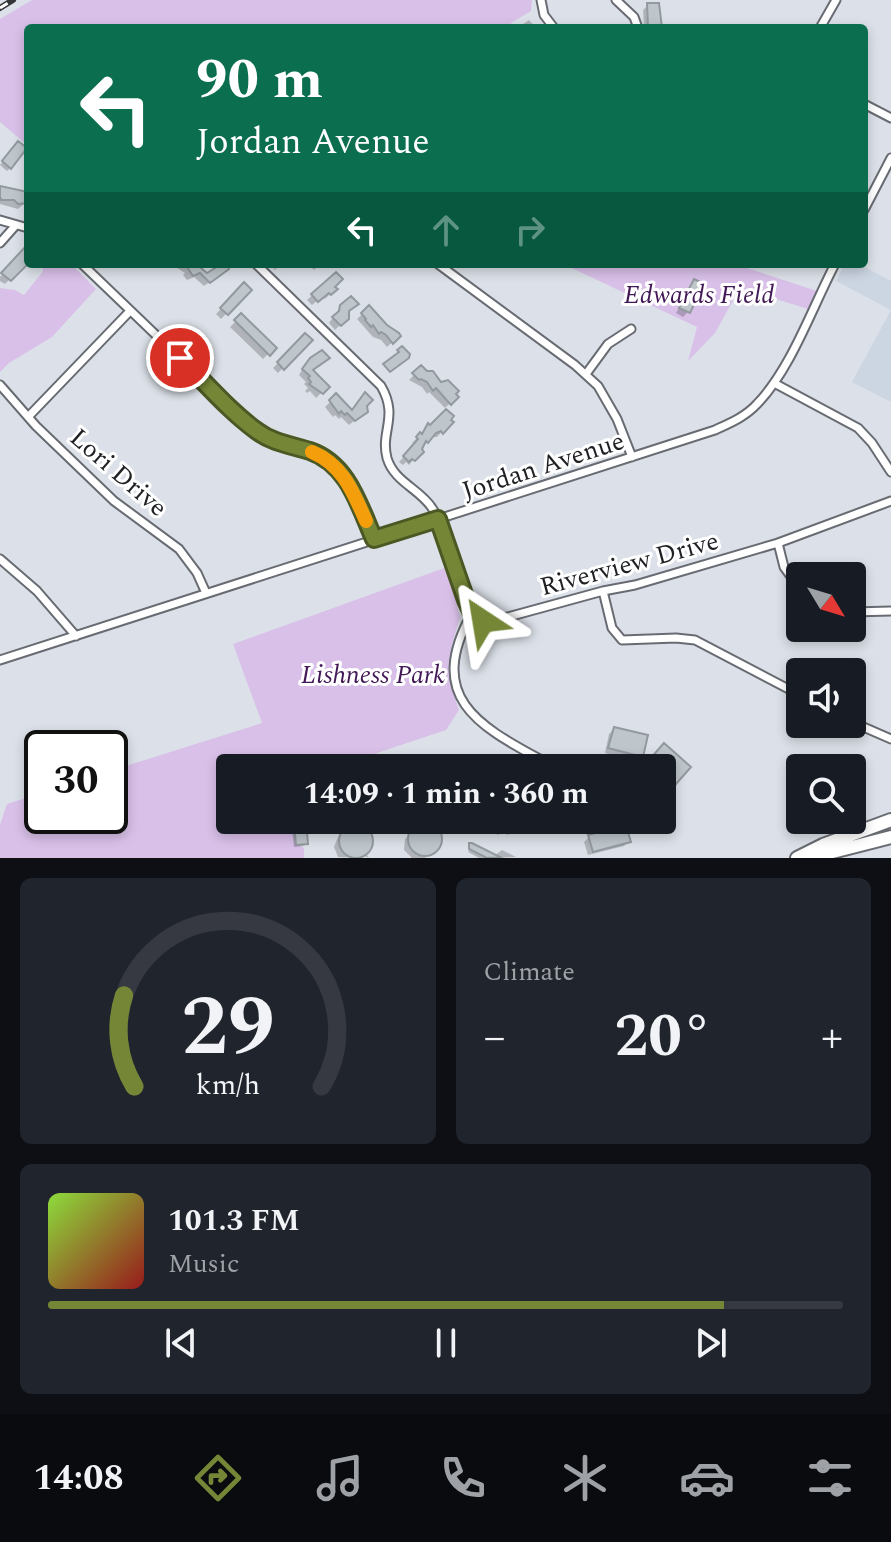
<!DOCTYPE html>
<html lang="en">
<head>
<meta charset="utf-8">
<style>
	body { margin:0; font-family:Spectral,serif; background:#20242c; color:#f1f3f6; height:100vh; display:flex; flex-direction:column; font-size:30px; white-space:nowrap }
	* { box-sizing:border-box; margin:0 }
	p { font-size:26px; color:#9ea1a6 }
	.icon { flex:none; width:44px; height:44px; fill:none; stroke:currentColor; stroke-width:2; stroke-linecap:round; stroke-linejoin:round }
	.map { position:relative; height:858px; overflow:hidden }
	.panel { display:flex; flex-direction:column; gap:20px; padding:20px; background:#0d0f14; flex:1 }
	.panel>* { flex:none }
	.banner { position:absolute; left:24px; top:24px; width:844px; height:244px; border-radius:8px; box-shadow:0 4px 12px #0003; background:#0b6e4f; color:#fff; overflow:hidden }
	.needle { width:52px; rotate:128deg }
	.buttons { position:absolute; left:786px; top:562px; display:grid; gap:16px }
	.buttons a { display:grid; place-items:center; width:80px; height:80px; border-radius:8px; background:#171b24; box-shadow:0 4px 12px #0003; font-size:40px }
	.speed { position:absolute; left:24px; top:730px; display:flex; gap:16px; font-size:40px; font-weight:700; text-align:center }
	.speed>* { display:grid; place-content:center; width:104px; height:104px; border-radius:50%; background:#171b24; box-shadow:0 4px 12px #0003; line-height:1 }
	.speed .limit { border:4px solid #111; border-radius:12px; background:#fff; color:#111 }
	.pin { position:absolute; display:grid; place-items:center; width:68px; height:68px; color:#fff; margin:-34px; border:4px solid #fff; border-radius:50%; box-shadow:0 2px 8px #0007 }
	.me { position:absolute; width:88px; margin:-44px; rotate:327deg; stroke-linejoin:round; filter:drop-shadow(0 0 6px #0008) }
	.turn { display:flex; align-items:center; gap:28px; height:168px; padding:0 40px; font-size:36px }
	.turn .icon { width:104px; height:104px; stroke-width:2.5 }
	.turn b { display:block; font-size:56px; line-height:68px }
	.lanes { display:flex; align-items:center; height:76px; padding:0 40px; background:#0003; justify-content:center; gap:40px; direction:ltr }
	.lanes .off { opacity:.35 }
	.big { font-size:60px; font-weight:700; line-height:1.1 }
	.panel .widget { flex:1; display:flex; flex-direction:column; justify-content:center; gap:12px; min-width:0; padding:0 28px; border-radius:12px; background:#20242c }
	.panel .dial { align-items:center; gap:0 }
	.dial svg { height:208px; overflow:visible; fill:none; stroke:#363941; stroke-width:7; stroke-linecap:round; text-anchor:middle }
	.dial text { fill:#f1f3f6; stroke:none }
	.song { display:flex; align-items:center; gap:24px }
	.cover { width:96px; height:96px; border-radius:12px; background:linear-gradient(135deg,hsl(90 70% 55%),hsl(0 70% 35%)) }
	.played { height:8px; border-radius:4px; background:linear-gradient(90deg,#758737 85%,#363941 85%) }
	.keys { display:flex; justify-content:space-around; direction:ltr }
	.heat { display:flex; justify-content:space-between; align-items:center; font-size:44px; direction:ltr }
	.panel .tiles { flex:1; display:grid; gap:20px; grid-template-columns:1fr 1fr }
	.widget:last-child { grid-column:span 2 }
	.trip { position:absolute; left:216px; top:754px; width:460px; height:80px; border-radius:8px; background:#171b24; box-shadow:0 4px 12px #0003; font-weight:700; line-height:80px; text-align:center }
	.menu { display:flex; height:128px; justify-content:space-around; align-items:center; background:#090b0e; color:#9ea1a6 }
	.menu .icon { width:56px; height:56px }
	.menu .active { color:#758737 }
	.menu b { font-size:36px; color:#f1f3f6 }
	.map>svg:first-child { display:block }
	.built { fill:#ccd5e2 }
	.green { fill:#d9c0e8 }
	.shadow { fill:#0003 }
	.building { fill:#bec6cb; stroke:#929a9f; stroke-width:2 }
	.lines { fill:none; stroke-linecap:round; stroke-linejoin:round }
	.street-casing { stroke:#686c72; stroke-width:11 }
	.highway-casing { stroke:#686c72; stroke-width:16 }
	.street { stroke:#fff; stroke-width:7 }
	.highway { stroke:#fff; stroke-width:12 }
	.rail-casing { stroke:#343539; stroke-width:6 }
	.rail { stroke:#fff; stroke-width:3; stroke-dasharray:9; stroke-linecap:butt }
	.route-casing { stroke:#4c5824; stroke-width:20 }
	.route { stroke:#758737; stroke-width:14 }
	.slow { stroke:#f59e0b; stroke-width:14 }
	.labels { text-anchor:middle; stroke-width:6; stroke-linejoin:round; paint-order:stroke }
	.park-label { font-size:26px; font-style:italic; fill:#421956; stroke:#fff }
	.street-label { font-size:26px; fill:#1f2023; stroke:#fff }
</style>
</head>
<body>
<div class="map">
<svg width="891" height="858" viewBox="0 0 891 858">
	<rect width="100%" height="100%" fill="#dce1e9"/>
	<path class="built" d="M845 264H859L891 281V402L852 382 891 310 836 281Z"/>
	<path class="green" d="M32 0H532L531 11 511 23 514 28H28V146L0 122V19Z
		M42 264H71L96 289 52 337 9 363 0 372V288L15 290 24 295 43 271Z
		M563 264H741V266L817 291 808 309 740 288 715 333 688 361 697 327Z
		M447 567 460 617 452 644 450 665 455 699 459 710 446 730 332 768H230V820H296L299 845 304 848V858H0V825L7 804 42 793V816H110V771L262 723 233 644Z"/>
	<path class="shadow" d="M648 5 660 28H644L643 10Z
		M529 20 536 28H519L520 26Z
		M18 143 10 168 7 171 0 165Z
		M0 189 19 194 22 190 26 202 18 209 0 204Z
		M26 248 28 261 5 284 0 281V277Z
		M171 264H199V268L207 276 218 264H224L221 274 204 286 194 277 187 280 183 275 185 273Z
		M270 264H280L275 270Z
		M308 264H320L314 270 310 266 308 268Z
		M335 275 340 280 330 294 325 299 323 296 312 305 307 300Z
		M694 281 688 312 683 317 676 313Z
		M244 285 249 290 221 319 216 314Z
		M341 306 347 312V318L335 330 329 323Z
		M369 308 399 336 387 347 381 340 373 337 357 319Z
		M241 316 274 348 263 359 230 327Z
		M305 336 310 340 278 373 273 368Z
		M305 365 327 387 316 398 310 391 307 393 305 391 308 388 304 384 306 382 299 375Z
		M421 368 456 397 445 408 429 392 427 394 422 387 409 380Z
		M336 396 351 412 365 405 366 411 349 425 341 417 339 419 335 415 333 417 325 407Z
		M448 420 451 422 437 437H431L409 465 406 462 403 465 399 462 415 445 412 443 424 431Z
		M614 729 641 756 636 761 605 753 609 734Z
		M659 751 675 782 670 787 662 780V768L646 766Z
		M482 757 489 760 485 768H475Z
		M446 820H463L457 826Z
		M478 820H532L524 829 516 825 508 835 501 832 498 835 480 825 482 822Z
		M649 823 651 829 641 833 639 828Z
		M419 825 431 826 439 834 438 846 425 858H412L404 850 405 839Z
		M295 826 306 843 303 846 294 847 292 829Z
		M354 826 365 829 371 839 365 852 369 858 363 855 358 858 338 857 334 847 338 837Z
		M590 836 629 841 624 846 588 855 584 842Z
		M470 848 494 856 502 850 516 857 479 858 468 852Z"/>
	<path class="building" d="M647 3H659L662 28H648Z
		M18 141 27 148 11 169 2 161Z
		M0 186 28 192V203L18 204 14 200H1V198L0 200Z
		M26 246 28 264 11 281 1 273Z
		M185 264H202L201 268 207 273 215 268V264H228L229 269 210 283 200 273 193 276Z
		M336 272 343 279 335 287 338 289 331 295 329 293 318 302 311 294Z
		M694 279 704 284 690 313 679 308Z
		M244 282 252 290 228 315 220 308Z
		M351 296 359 304 349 311V319L341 326 332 317 339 311 340 305Z
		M369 305 387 325 399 333 401 336 393 344 386 335 381 332 379 334 373 325 371 327 365 320 366 319 361 313Z
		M241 313 277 348 270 356 234 320Z
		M305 333 313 340 284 370 277 362Z
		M402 346 410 354 409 358 390 372 383 364 399 352 397 350Z
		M322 350 330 358 313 370 330 387 323 394 309 384 311 382 308 378 310 376 302 369 310 358Z
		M421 365 427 371H433L441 382 448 380 459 391 456 394 459 397 451 405 436 388 433 391 427 382 421 379 419 380 412 373Z
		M365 392 373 400 367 406 368 412 355 421 347 413 345 415 341 411 339 414 329 400 336 393 352 410Z
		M446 409 454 416 451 420 454 422 443 434 441 431 436 433 428 443 426 441 422 449 424 452 415 461 412 459 409 462 403 456 418 439 416 437 420 432 422 434 428 423 430 425Z
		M614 727 648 735 643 757 608 748Z
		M664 743 691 767 676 784 662 771V768L649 760Z
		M490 820H521L516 829 508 825 507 829Z
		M408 839a17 17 0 1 1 34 0a17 17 0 1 1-34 0Z
		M306 822 308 844 296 845 294 823Z
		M339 841a17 17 0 1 1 34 0a17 17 0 1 1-34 0Z
		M618 824V828L626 826 631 842 593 852 588 835 613 828 612 826Z
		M469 843H472L500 857 487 858 469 849Z"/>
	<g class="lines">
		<defs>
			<path id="street" d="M541 0 544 15 554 28
				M616 0 634 17 638 28
				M820 28 836 0
				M864 104 891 118
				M864 210 891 158
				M0 220 28 228
				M0 243 16 225
				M82 264 256 431C275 443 295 446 315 453 349 466 360 508 374 539
				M256 264 381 386C399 417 380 431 387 458 394 482 420 489 432 508 453 539 457 580 472 613L483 621 508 617 603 591 635 585 778 543 891 501
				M438 264 575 365 598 386 617 419 632 457
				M586 374 608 344 631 329
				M774 383 858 428 872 443 891 472
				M0 385 36 426 114 501 179 549 197 573 206 593
				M28 417 130 311
				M778 543 784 567 800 589
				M0 559 37 591 76 636
				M603 591 612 628 622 640 676 638 695 640 800 695
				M852 612 891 611
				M472 613C421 704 488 730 556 768
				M0 660 715 430C730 423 745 417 757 404 791 369 812 308 835 264
				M852 722 891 739"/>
			<path id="highway" d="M797 858 823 845 891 820
				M809 858 891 837"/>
		</defs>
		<use href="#street" class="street-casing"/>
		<use href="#highway" class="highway-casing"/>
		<use href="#street" class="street"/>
		<use href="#highway" class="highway"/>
		<defs>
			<path id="rail" d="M0 8 13 0"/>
		</defs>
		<use href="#rail" class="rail-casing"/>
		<use href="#rail" class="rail"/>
	</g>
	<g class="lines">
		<defs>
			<path id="route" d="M180 358C205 382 229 411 257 431 273 443 291 445 310 451 348 464 359 505 374 539L438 519 466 600 472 613 483 621"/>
		</defs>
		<use href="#route" class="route-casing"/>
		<use href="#route" class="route"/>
		<path class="slow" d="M312 452C343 465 353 492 366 521"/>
	</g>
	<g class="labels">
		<g class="park-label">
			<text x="699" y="303">Edwards Field</text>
			<text x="373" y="683">Lishness Park</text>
		</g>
		<g class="street-label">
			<text transform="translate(543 465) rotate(-18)" y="9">Jordan Avenue</text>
			<text transform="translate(119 472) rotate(41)" y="9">Lori Drive</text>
			<text transform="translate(629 563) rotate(-15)" y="9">Riverview Drive</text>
		</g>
	</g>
</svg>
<div class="buttons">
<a><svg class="needle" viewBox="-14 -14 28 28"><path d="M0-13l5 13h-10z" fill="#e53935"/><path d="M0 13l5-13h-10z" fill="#9ea1a6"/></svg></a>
<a><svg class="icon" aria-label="sound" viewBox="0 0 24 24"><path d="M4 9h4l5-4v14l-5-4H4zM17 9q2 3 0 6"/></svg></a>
<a><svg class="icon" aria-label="search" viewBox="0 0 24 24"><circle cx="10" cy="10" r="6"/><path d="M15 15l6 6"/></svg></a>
</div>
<div class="speed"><div class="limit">30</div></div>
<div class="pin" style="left:180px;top:358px;background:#d93025"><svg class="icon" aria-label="arrive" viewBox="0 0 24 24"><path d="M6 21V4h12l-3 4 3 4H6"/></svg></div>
<svg class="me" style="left:483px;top:621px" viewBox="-20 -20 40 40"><path d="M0-17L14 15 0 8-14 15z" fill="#758737" stroke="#fff" stroke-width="4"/></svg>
<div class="trip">14:09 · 1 min · 360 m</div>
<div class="banner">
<div class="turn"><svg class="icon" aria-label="left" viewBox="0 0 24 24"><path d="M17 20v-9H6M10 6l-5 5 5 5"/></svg><div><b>90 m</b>Jordan Avenue</div></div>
<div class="lanes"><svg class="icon" aria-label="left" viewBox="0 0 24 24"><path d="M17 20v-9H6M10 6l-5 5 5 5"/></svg><svg class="icon off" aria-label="ahead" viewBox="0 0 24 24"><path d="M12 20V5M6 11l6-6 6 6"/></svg><svg class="icon off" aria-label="right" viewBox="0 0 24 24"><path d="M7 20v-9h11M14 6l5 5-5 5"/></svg></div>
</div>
</div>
<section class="panel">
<div class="tiles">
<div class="widget dial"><svg viewBox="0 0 100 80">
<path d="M14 69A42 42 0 1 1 86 69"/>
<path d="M14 69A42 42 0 0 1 10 34" stroke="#758737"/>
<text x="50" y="56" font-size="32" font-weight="700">29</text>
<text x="50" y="72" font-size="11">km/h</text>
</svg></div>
<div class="widget"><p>Climate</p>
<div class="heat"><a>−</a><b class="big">20°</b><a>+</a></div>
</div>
<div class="widget">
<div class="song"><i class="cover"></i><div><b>101.3 FM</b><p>Music</p></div></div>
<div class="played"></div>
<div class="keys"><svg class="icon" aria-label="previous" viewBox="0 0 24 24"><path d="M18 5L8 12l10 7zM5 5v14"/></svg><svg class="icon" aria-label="pause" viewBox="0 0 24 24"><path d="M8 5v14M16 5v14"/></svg><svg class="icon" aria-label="next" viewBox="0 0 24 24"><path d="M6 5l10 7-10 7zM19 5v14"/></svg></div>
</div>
</div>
</section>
<nav class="menu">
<b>14:08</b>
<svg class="icon active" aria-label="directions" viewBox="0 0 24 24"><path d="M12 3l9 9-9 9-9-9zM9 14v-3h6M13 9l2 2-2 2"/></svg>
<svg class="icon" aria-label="music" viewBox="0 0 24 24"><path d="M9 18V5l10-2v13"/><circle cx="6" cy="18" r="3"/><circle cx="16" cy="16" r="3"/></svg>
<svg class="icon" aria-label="phone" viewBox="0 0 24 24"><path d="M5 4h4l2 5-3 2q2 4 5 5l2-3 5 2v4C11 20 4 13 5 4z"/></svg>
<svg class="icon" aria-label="climate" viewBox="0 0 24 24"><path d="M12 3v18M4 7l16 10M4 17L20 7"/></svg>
<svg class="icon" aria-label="car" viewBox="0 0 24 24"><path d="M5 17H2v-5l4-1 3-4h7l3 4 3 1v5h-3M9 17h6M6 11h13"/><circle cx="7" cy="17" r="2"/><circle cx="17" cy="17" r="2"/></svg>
<svg class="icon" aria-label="filters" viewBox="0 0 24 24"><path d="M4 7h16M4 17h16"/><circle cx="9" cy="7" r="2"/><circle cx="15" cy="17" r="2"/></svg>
</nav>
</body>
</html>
